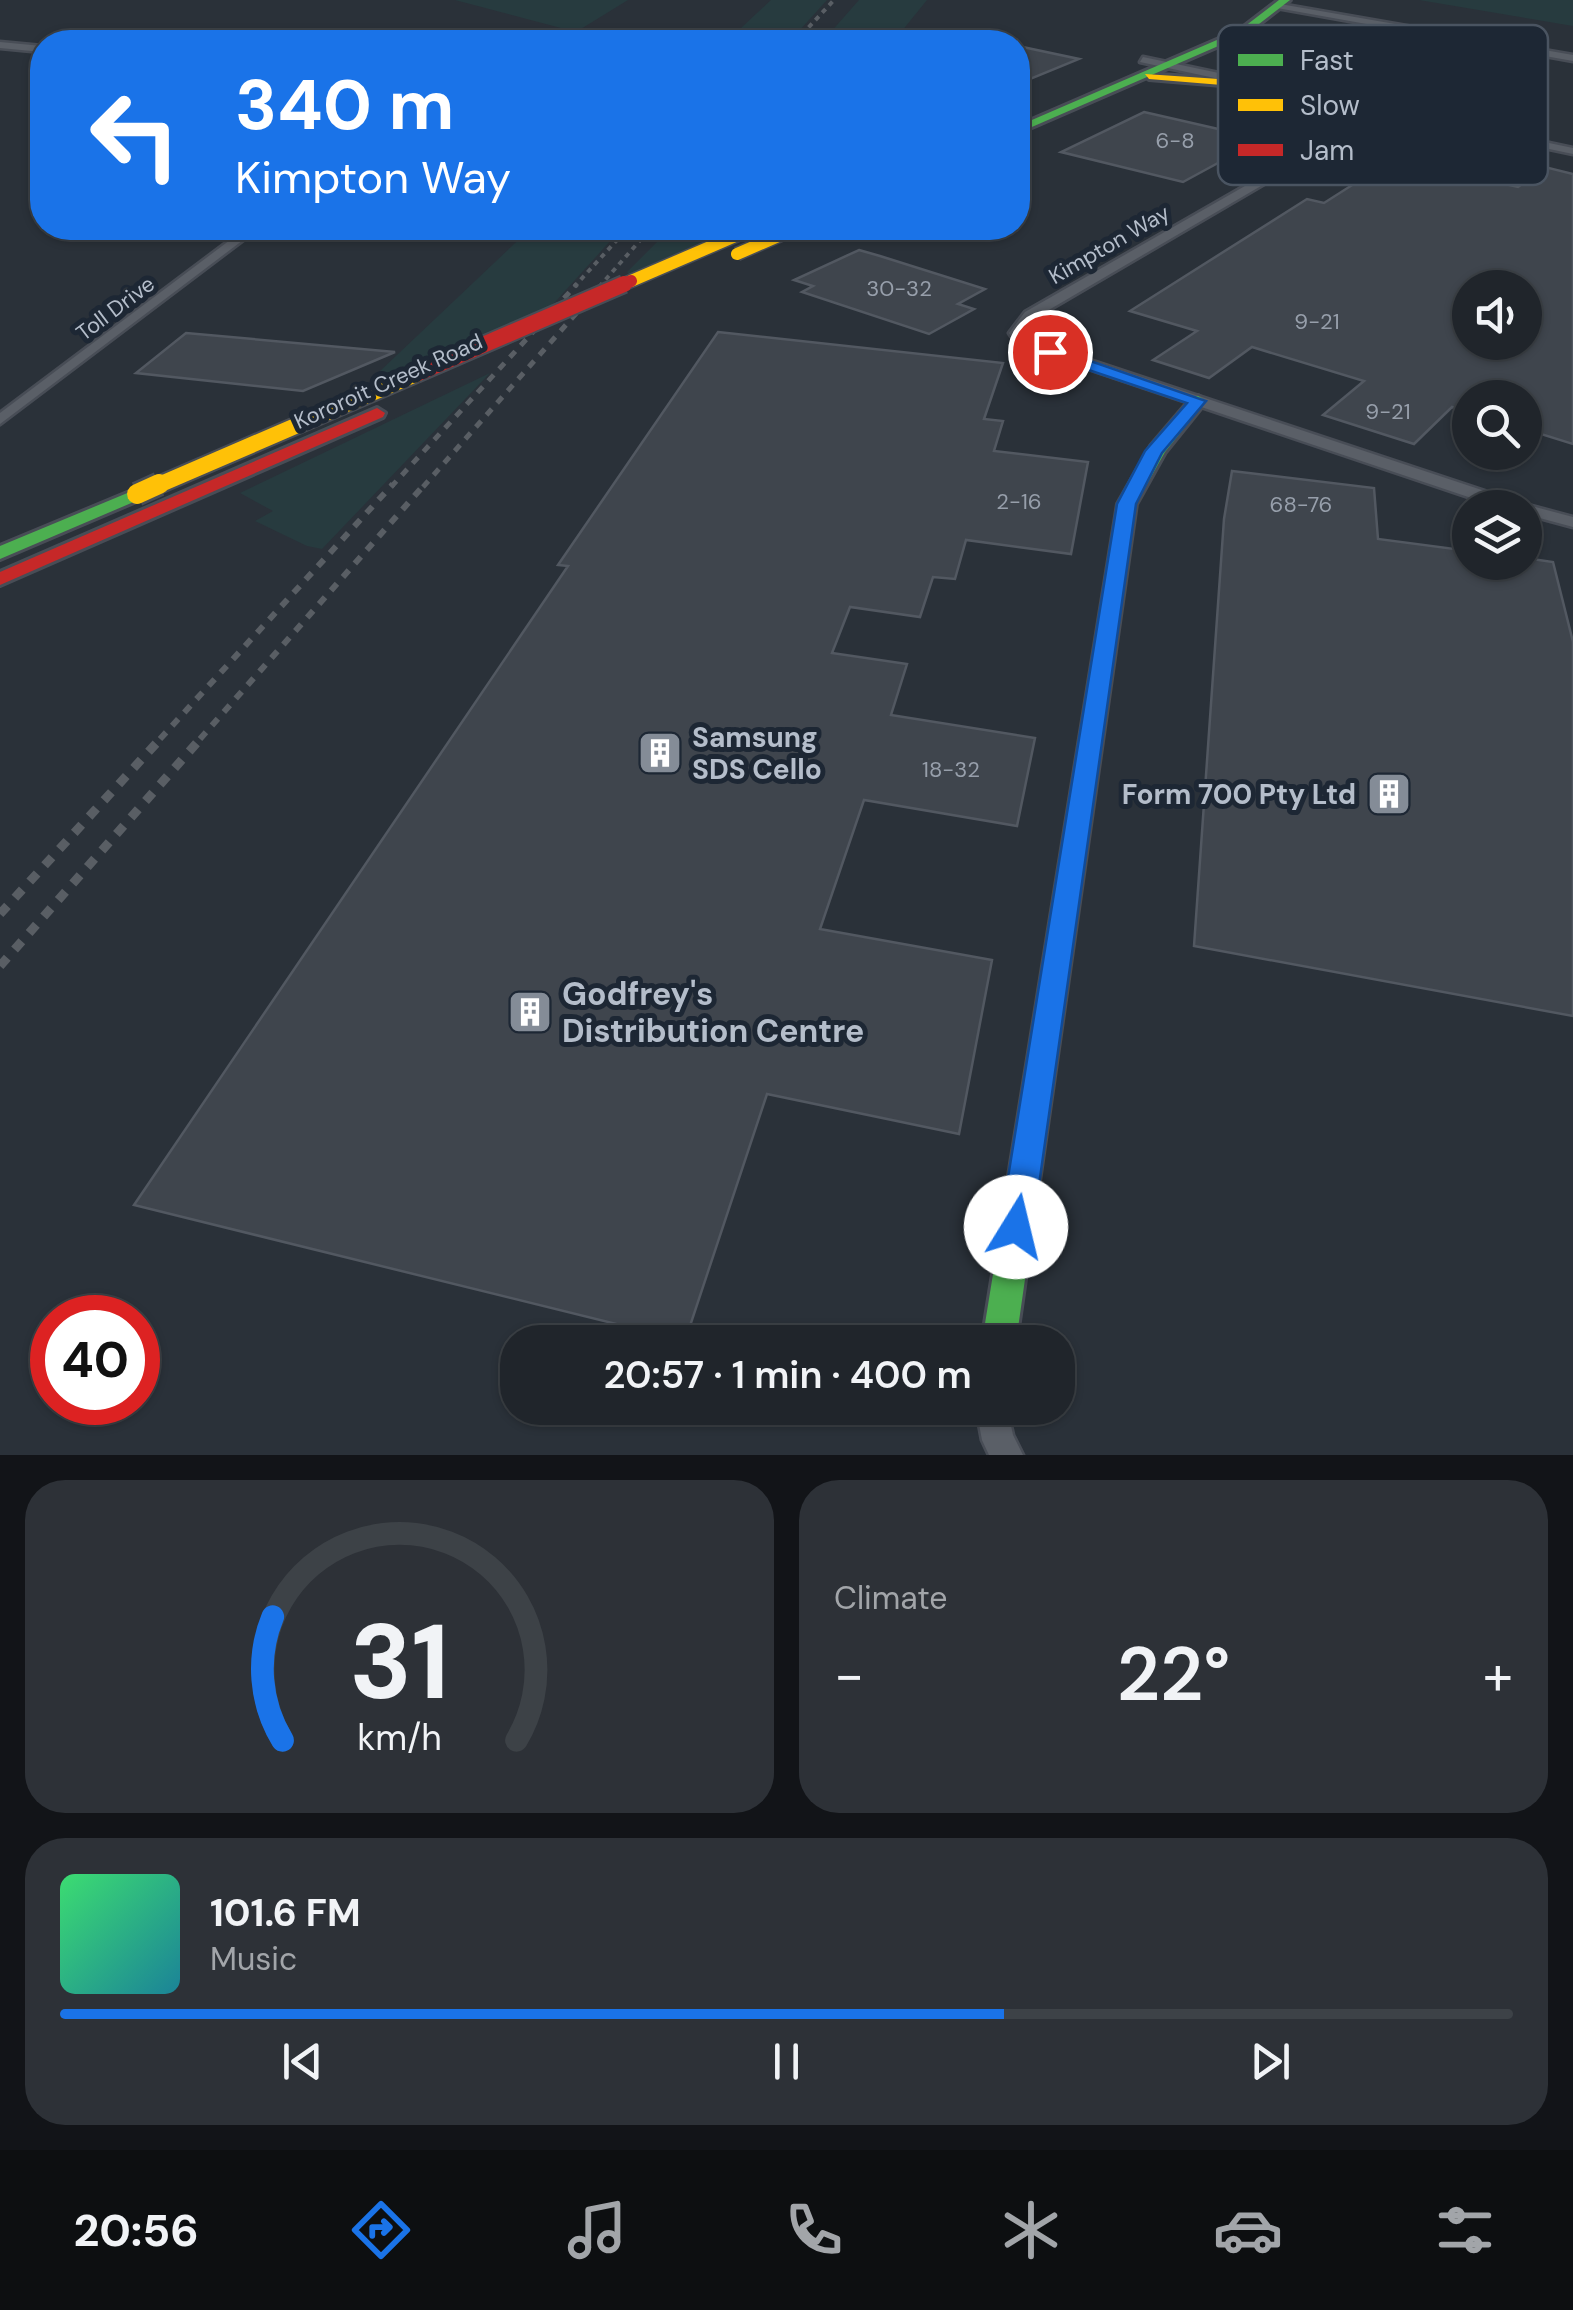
<!DOCTYPE html>
<html lang="en">
<head>
<meta charset="utf-8">
<style>
	body { margin:0; font-family:"DM Sans",sans-serif; background:#2d3137; color:#f1f3f6; height:100vh; display:flex; flex-direction:column; font-size:38px; white-space:nowrap }
	* { box-sizing:border-box; margin:0 }
	p { font-size:32px; color:#a2a5a9 }
	.icon { flex:none; width:55px; height:55px; fill:none; stroke:currentColor; stroke-width:2; stroke-linecap:round; stroke-linejoin:round }
	.map { position:relative; height:1455px; overflow:hidden }
	.drawer { display:flex; flex-direction:column; gap:25px; padding:25px; background:#121418; flex:1 }
	.drawer>* { flex:none }
	.guide { position:absolute; left:30px; top:30px; width:1000px; height:210px; border-radius:40px; box-shadow:0 2px 8px #0004,0 0 0 2px #3d4247; background:#1a73e8; color:#fff; overflow:hidden }
	.fabs { position:absolute; left:1452px; top:270px; display:grid; gap:20px }
	.fabs a { display:grid; place-items:center; width:90px; height:90px; border-radius:50%; background:#20252b; box-shadow:0 2px 8px #0004,0 0 0 2px #3d4247; font-size:50px }
	.speed { position:absolute; left:30px; top:1295px; display:flex; gap:20px; font-size:50px; font-weight:700; text-align:center }
	.speed>* { display:grid; place-content:center; width:130px; height:130px; border-radius:50%; background:#20252b; box-shadow:0 2px 8px #0004,0 0 0 2px #3d4247; line-height:1 }
	.speed .limit { border:15px solid #d22; background:#fff; color:#111 }
	.pin { position:absolute; display:grid; place-items:center; width:85px; height:85px; color:#fff; margin:-42px; border:5px solid #fff; border-radius:50%; box-shadow:0 2px 10px #0007 }
	.me { position:absolute; width:110px; margin:-55px; rotate:9deg; stroke-linejoin:round; filter:drop-shadow(0 0 8px #0008) }
	.turn { display:flex; align-items:center; gap:35px; height:210px; padding:0 40px; font-size:45px }
	.turn .icon { width:130px; height:130px; stroke-width:2.5 }
	.turn b { display:block; font-size:70px; line-height:85px }
	.big { font-size:75px; font-weight:600; line-height:1.1 }
	.drawer .tile { flex:1; display:flex; flex-direction:column; justify-content:center; gap:15px; min-width:0; padding:0 35px; border-radius:40px; background:#2d3137 }
	.drawer .dial { align-items:center; gap:0 }
	.dial svg { height:260px; overflow:visible; fill:none; stroke:#3d4247; stroke-width:7; stroke-linecap:round; text-anchor:middle }
	.dial text { fill:#f1f3f6; stroke:none }
	.song { display:flex; align-items:center; gap:30px }
	.cover { width:120px; height:120px; border-radius:15px; background:linear-gradient(135deg,hsl(140 70% 55%),hsl(190 70% 35%)) }
	.played { height:10px; border-radius:5px; background:linear-gradient(90deg,#1a73e8 65%,#3d4247 65%) }
	.keys { display:flex; justify-content:space-around; direction:ltr }
	.heat { display:flex; justify-content:space-between; align-items:center; font-size:55px; direction:ltr }
	.drawer .tiles { flex:1; display:grid; gap:25px; grid-template-columns:1fr 1fr }
	.tile:last-child { grid-column:span 2 }
	.trip { position:absolute; left:500px; top:1325px; width:575px; height:100px; border-radius:40px; background:#20252b; box-shadow:0 2px 8px #0004,0 0 0 2px #3d4247; font-weight:600; line-height:100px; text-align:center }
	.dock { display:flex; height:160px; justify-content:space-around; align-items:center; background:#0d0f11; color:#a2a5a9 }
	.dock .icon { width:70px; height:70px }
	.dock .current { color:#1a73e8 }
	.dock b { font-size:45px; color:#f1f3f6 }
	.map>svg:first-child { display:block }
	.green { fill:#273b3f }
	.building { fill:#3f454d; stroke:#525861; stroke-width:2.5; fill-rule:evenodd }
	.lines { fill:none; stroke-linecap:round; stroke-linejoin:round }
	.street-casing { stroke:#484d56; stroke-width:5 }
	.fast-casing { stroke:#484d56; stroke-width:6 }
	.slow-casing { stroke:#484d56; stroke-width:6 }
	.jam-casing { stroke:#484d56; stroke-width:6 }
	.street { fill:#5a5f67; fill-rule:evenodd }
	.fast { fill:#4caf50; fill-rule:evenodd }
	.slow { fill:#ffc107; fill-rule:evenodd }
	.jam { fill:#c62828; fill-rule:evenodd }
	.rail-far3 { stroke:#595e64; stroke-width:4; stroke-dasharray:5 5; stroke-linecap:butt }
	.rail-far2 { stroke:#595e64; stroke-width:5; stroke-dasharray:8 8; stroke-linecap:butt }
	.rail-far1 { stroke:#595e64; stroke-width:6; stroke-dasharray:9 9; stroke-linecap:butt }
	.rail { stroke:#595e64; stroke-width:9; stroke-dasharray:11 11; stroke-linecap:butt }
	.slow-bridge-far2-casing { stroke:#484d56; stroke-width:15; stroke-linecap:butt }
	.slow-bridge-far1-casing { stroke:#484d56; stroke-width:20; stroke-linecap:butt }
	.slow-bridge-casing { stroke:#484d56; stroke-width:25; stroke-linecap:butt }
	.jam-bridge-far1-casing { stroke:#484d56; stroke-width:15; stroke-linecap:butt }
	.jam-bridge-casing { stroke:#484d56; stroke-width:20; stroke-linecap:butt }
	.slow-bridge-far2 { stroke:#ffc107; stroke-width:12 }
	.slow-bridge-far1 { stroke:#ffc107; stroke-width:16 }
	.slow-bridge { stroke:#ffc107; stroke-width:20 }
	.jam-bridge-far1 { stroke:#c62828; stroke-width:12 }
	.jam-bridge { stroke:#c62828; stroke-width:16 }
	.route { fill:#1a73e8; stroke:#114b97; stroke-width:2.5 }
	.labels { text-anchor:middle; stroke-width:10; stroke-linejoin:round; paint-order:stroke }
	.number-label { font-size:22px; fill:#979fab }
	.far-street-label { font-size:22px; fill:#b4bdca; stroke:#1d2734 }
	.poi-label { font-size:28px; font-weight:bold; fill:#b4bdca; stroke:#1d2734; text-anchor:start }
	.near-poi-label { font-size:32px; font-weight:bold; fill:#b4bdca; stroke:#1d2734; text-anchor:start }
	.key { fill:#1d2734; stroke:#4a5461; stroke-width:2.5 }
	.key-label { font-size:28px; fill:#b4bdca }
</style>
</head>
<body>
<div class="map">
<svg width="1573" height="1455" viewBox="0 0 1573 1455">
	<rect width="100%" height="100%" fill="#2a3139"/>
	<path class="green" d="M455 0H628L576 32Z
		M771 0H827L789 42H726Z
		M859 0H927L893 42H822Z
		M1419 0H1573V26Z
		M531 228H622L546 312 381 384 378 373Z
		M671 228H743L630 276 627 272Z
		M490 373 322 549 307 546 255 521 273 511 240 493Z"/>
	<path class="building" d="M1018 46 1079 59 1018 84Z
		M1144 112 1262 139 1183 182 1061 152Z
		M1393 159 1518 187 1545 167 1573 174V444L1525 429V398H1470V413L1452 407 1414 444 1323 415 1364 381 1252 347 1209 378 1153 360 1197 331 1130 311 1307 199 1324 203ZM1470 288H1525V342H1470Z
		M859 250 880 256 985 289 958 304 974 309 929 334 802 292 813 286 794 280Z
		M718 332 1003 363 984 419 1003 421 994 451 1088 462 1071 554 966 540 955 579 933 577 920 617 850 607 832 653 907 664 891 715 1035 738 1017 826 864 800 820 929 992 960 959 1134 767 1094 685 1341 134 1205 568 566 558 565Z
		M186 333 395 352 303 391 136 373Z
		M1232 471 1374 488 1378 539 1470 551V562H1525V558L1553 562 1573 642V1016L1194 946 1224 519Z"/>
	<g class="lines">
		<defs>
			<path id="street" d="M1280 4 1573 55V61L1277 8Z
				M0 42 42 46V52L0 48Z
				M1143 57 1573 148V154L1384 114 1035 318 1024 332 1039 343 1524 504 1573 517V527L1525 514V508H1501L1029 349 1011 336 1009 333 1025 312 1374 112 1140 62Z
				M246 228H259L0 424V413Z
				M976 1408H1007L1013 1435 1023 1455H989L982 1440Z"/>
			<path id="fast" d="M1279 0H1290L1246 34 1018 133V126L1240 30Z
				M1198 396 1206 401 1165 452 1136 504 1016 1342H982L1118 504 1151 446 1192 398Z
				M137 489 146 494 143 498 0 559V546Z"/>
			<path id="slow" d="M1145 74 1234 80 1239 83 1234 86 1149 79Z"/>
			<path id="jam" d="M377 408 385 413 383 417 0 585V572Z"/>
		</defs>
		<use href="#street" class="street-casing"/>
		<use href="#fast" class="fast-casing"/>
		<use href="#slow" class="slow-casing"/>
		<use href="#jam" class="jam-casing"/>
		<use href="#street" class="street"/>
		<use href="#fast" class="fast"/>
		<use href="#slow" class="slow"/>
		<use href="#jam" class="jam"/>
		<path class="rail-far3" d="M795 42 834 0
			M574 287 628 228
			M599 287 651 228"/>
		<path class="rail-far2" d="M391 487 577 284
			M423 487 602 284"/>
		<path class="rail-far1" d="M160 739 393 484
			M200 739 425 484"/>
		<path class="rail" d="M0 914 162 737
			M0 966 202 737"/>
		<defs>
			<path id="slow-bridge-far2" d="M737 254 797 228
				M631 281 754 228"/>
			<path id="slow-bridge-far1" d="M154 487 416 374"/>
			<path id="slow-bridge" d="M137 494 159 484"/>
			<path id="jam-bridge-far1" d="M618 287 631 281"/>
			<path id="jam-bridge" d="M416 374 624 284"/>
		</defs>
		<use href="#slow-bridge-far2" class="slow-bridge-far2-casing"/>
		<use href="#slow-bridge-far1" class="slow-bridge-far1-casing"/>
		<use href="#slow-bridge" class="slow-bridge-casing"/>
		<use href="#jam-bridge-far1" class="jam-bridge-far1-casing"/>
		<use href="#jam-bridge" class="jam-bridge-casing"/>
		<use href="#slow-bridge-far2" class="slow-bridge-far2"/>
		<use href="#slow-bridge-far1" class="slow-bridge-far1"/>
		<use href="#slow-bridge" class="slow-bridge"/>
		<use href="#jam-bridge-far1" class="jam-bridge-far1"/>
		<use href="#jam-bridge" class="jam-bridge"/>
	</g>
	<path class="route" d="M1050 347 1206 401 1162 453 1136 504 1033 1227 1028 1237 1016 1242 1005 1237 1000 1227 1117 504 1145 451 1187 403 1044 355 1042 352Z"/>
	<defs>
		<symbol id="building-square" viewBox="-11 -11 22 22"><rect x="-9" y="-9" width="18" height="18" rx="4" fill="#848c97" stroke="#1d2734"/><path d="M-4-6H4V6H1V3H-1V6H-4ZM-2.5-4.3h1.7v1.8h-1.7ZM.8-4.3h1.7v1.8H.8ZM-2.5-1h1.7V.8h-1.7ZM.8-1h1.7V.8H.8Z" fill="#fff"/></symbol>
	</defs>
	<g fill-rule="evenodd">
		<use href="#building-square" x="635" y="728" width="50" height="50"/>
		<use href="#building-square" x="1364" y="769" width="50" height="50"/>
		<use href="#building-square" x="505" y="987" width="50" height="50"/>
	</g>
	<g class="labels">
		<g class="number-label">
			<text x="1175" y="148">6-8</text>
			<text x="899" y="296">30-32</text>
			<text x="1317" y="329">9-21</text>
			<text x="1388" y="419">9-21</text>
			<text x="1019" y="509">2-16</text>
			<text x="1301" y="512">68-76</text>
			<text x="951" y="777">18-32</text>
		</g>
		<g class="far-street-label">
			<text transform="translate(1109 244) rotate(-30)" y="8">Kimpton Way</text>
			<text transform="translate(115 308) rotate(-37)" y="8">Toll Drive</text>
			<text transform="translate(388 381) rotate(-24)" y="8">Kororoit Creek Road</text>
		</g>
		<g class="poi-label">
			<text x="692" y="747">Samsung<tspan x="692" dy="32">SDS Cello</tspan></text>
			<text x="1356" y="804" text-anchor="end">Form 700 Pty Ltd</text>
		</g>
		<g class="near-poi-label">
			<text x="562" y="1005">Godfrey's<tspan x="562" dy="37">Distribution Centre</tspan></text>
		</g>
	</g>
	<rect x="1218" y="25" width="330" height="160" rx="15" class="key"/>
	<rect x="1238" y="54" width="45" height="12" fill="#4caf50"/>
	<rect x="1238" y="99" width="45" height="12" fill="#ffc107"/>
	<rect x="1238" y="144" width="45" height="12" fill="#c62828"/>
	<g class="key-label">
		<text x="1300" y="70">Fast</text>
		<text x="1300" y="115">Slow</text>
		<text x="1300" y="160">Jam</text>
	</g>
</svg>
<div class="fabs">
<a><svg class="icon" aria-label="sound" viewBox="0 0 24 24"><path d="M4 9h4l5-4v14l-5-4H4zM17 9q2 3 0 6"/></svg></a>
<a><svg class="icon" aria-label="search" viewBox="0 0 24 24"><circle cx="10" cy="10" r="6"/><path d="M15 15l6 6"/></svg></a>
<a><svg class="icon" aria-label="layers" viewBox="0 0 24 24"><path d="M12 4l9 5-9 5-9-5zM3 14l9 5 9-5"/></svg></a>
</div>
<div class="speed"><div class="limit">40</div></div>
<div class="pin" style="left:1050px;top:352px;background:#d93025"><svg class="icon" aria-label="arrive" viewBox="0 0 24 24"><path d="M6 21V4h12l-3 4 3 4H6"/></svg></div>
<svg class="me" style="left:1016px;top:1227px" viewBox="-20 -20 40 40"><circle r="19" fill="#fff"/><path d="M0-13L10 11 0 6-10 11z" fill="#1a73e8"/></svg>
<div class="trip">20:57 · 1 min · 400 m</div>
<div class="guide">
<div class="turn"><svg class="icon" aria-label="left" viewBox="0 0 24 24"><path d="M17 20v-9H6M10 6l-5 5 5 5"/></svg><div><b>340 m</b>Kimpton Way</div></div>
</div>
</div>
<section class="drawer">
<div class="tiles">
<div class="tile dial"><svg viewBox="0 0 100 80">
<path d="M14 69A42 42 0 1 1 86 69"/>
<path d="M14 69A42 42 0 0 1 11 31" stroke="#1a73e8"/>
<text x="50" y="56" font-size="32" font-weight="700">31</text>
<text x="50" y="72" font-size="11">km/h</text>
</svg></div>
<div class="tile"><p>Climate</p>
<div class="heat"><a>−</a><b class="big">22°</b><a>+</a></div>
</div>
<div class="tile">
<div class="song"><i class="cover"></i><div><b>101.6 FM</b><p>Music</p></div></div>
<div class="played"></div>
<div class="keys"><svg class="icon" aria-label="previous" viewBox="0 0 24 24"><path d="M18 5L8 12l10 7zM5 5v14"/></svg><svg class="icon" aria-label="pause" viewBox="0 0 24 24"><path d="M8 5v14M16 5v14"/></svg><svg class="icon" aria-label="next" viewBox="0 0 24 24"><path d="M6 5l10 7-10 7zM19 5v14"/></svg></div>
</div>
</div>
</section>
<nav class="dock">
<b>20:56</b>
<svg class="icon current" aria-label="directions" viewBox="0 0 24 24"><path d="M12 3l9 9-9 9-9-9zM9 14v-3h6M13 9l2 2-2 2"/></svg>
<svg class="icon" aria-label="music" viewBox="0 0 24 24"><path d="M9 18V5l10-2v13"/><circle cx="6" cy="18" r="3"/><circle cx="16" cy="16" r="3"/></svg>
<svg class="icon" aria-label="phone" viewBox="0 0 24 24"><path d="M5 4h4l2 5-3 2q2 4 5 5l2-3 5 2v4C11 20 4 13 5 4z"/></svg>
<svg class="icon" aria-label="climate" viewBox="0 0 24 24"><path d="M12 3v18M4 7l16 10M4 17L20 7"/></svg>
<svg class="icon" aria-label="car" viewBox="0 0 24 24"><path d="M5 17H2v-5l4-1 3-4h7l3 4 3 1v5h-3M9 17h6M6 11h13"/><circle cx="7" cy="17" r="2"/><circle cx="17" cy="17" r="2"/></svg>
<svg class="icon" aria-label="filters" viewBox="0 0 24 24"><path d="M4 7h16M4 17h16"/><circle cx="9" cy="7" r="2"/><circle cx="15" cy="17" r="2"/></svg>
</nav>
</body>
</html>
